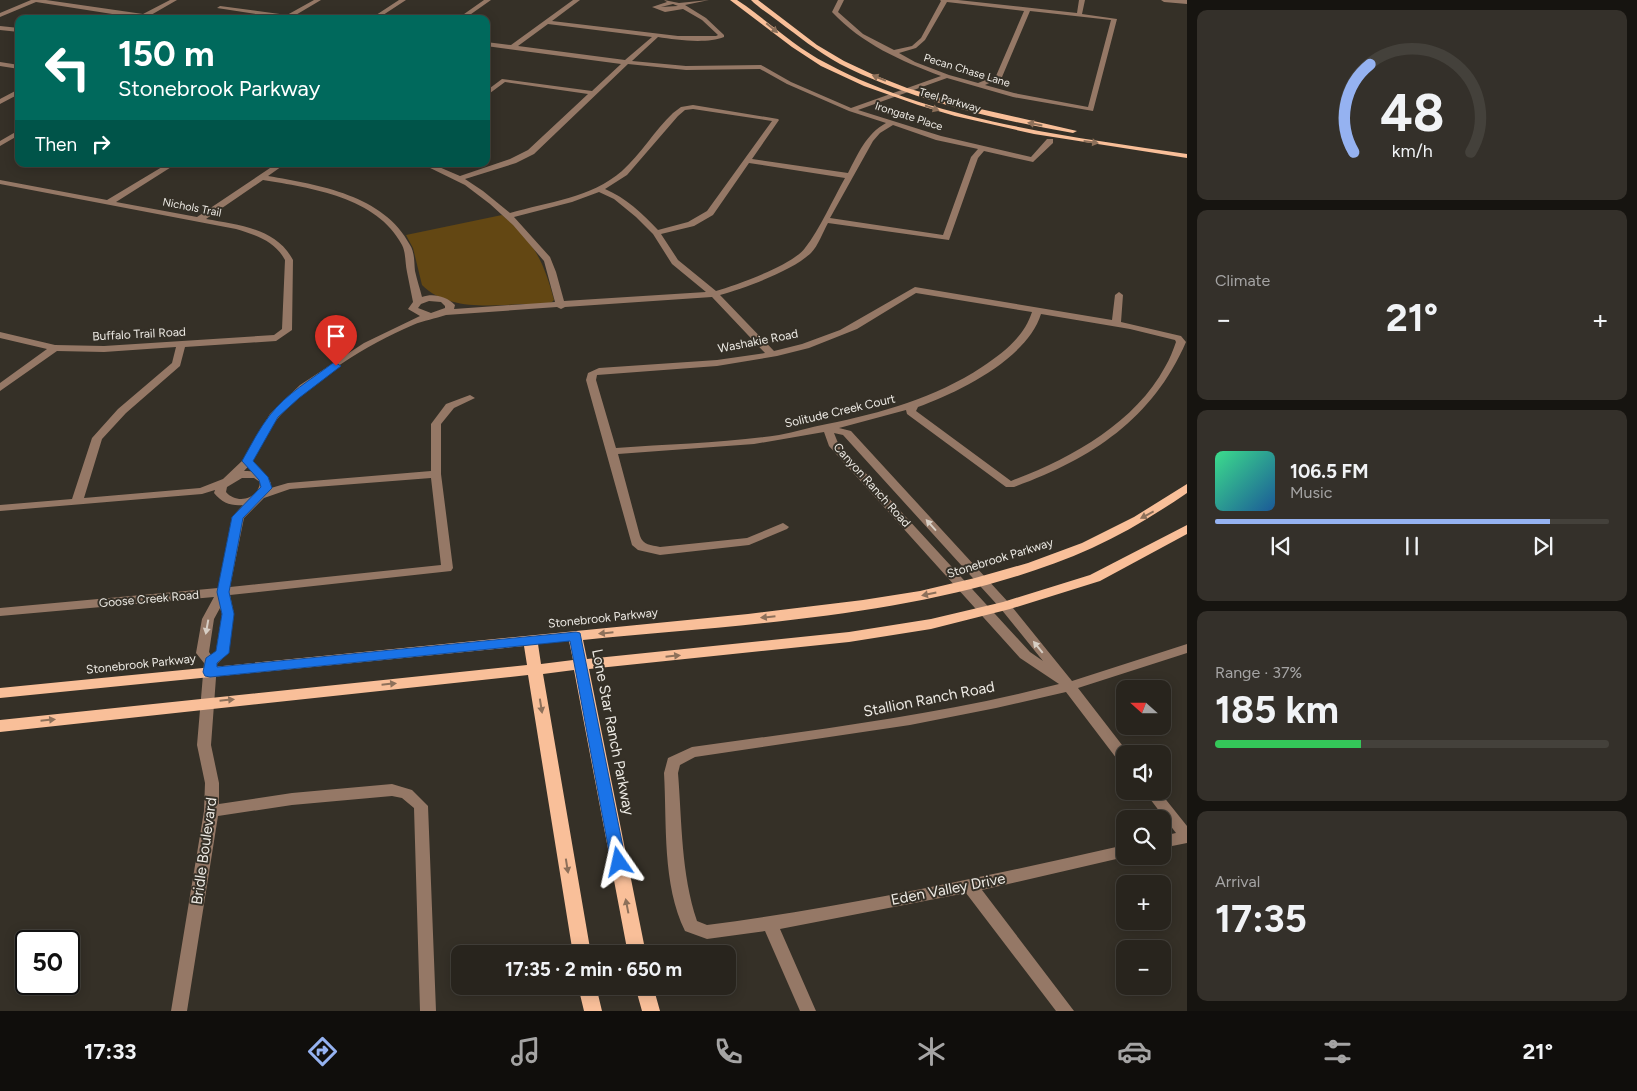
<!DOCTYPE html>
<html lang="en">
<head>
<meta charset="utf-8">
<style>
	body { margin:0; font-family:Figtree,sans-serif; background:#34302a; color:#f1f3f6; height:100vh; display:flex; flex-direction:column; font-size:19px; white-space:nowrap }
	* { box-sizing:border-box; margin:0 }
	p { font-size:16px; color:#a5a4a4 }
	.icon { flex:none; width:28px; height:28px; fill:none; stroke:currentColor; stroke-width:2; stroke-linecap:round; stroke-linejoin:round }
	.map { position:relative; flex:1; overflow:hidden }
	.side { display:flex; flex-direction:column; gap:10px; padding:10px; background:#161410; width:450px }
	.side>* { flex:none }
	.guide { position:absolute; left:15px; top:15px; width:475px; height:152px; border-radius:10px; box-shadow:0 2px 12px #0003,0 0 0 1px #44413b; background:#00695c; color:#fff; overflow:hidden }
	.needle { width:32px; rotate:291deg }
	.buttons { position:absolute; left:1116px; top:680px; display:grid; gap:10px }
	.buttons a { display:grid; place-items:center; width:55px; height:55px; border-radius:10px; background:#28241d; box-shadow:0 2px 12px #0003,0 0 0 1px #44413b; font-size:25px }
	.speed { position:absolute; left:15px; top:930px; display:flex; gap:10px; font-size:25px; font-weight:700; text-align:center }
	.speed>* { display:grid; place-content:center; width:65px; height:65px; border-radius:50%; background:#28241d; box-shadow:0 2px 12px #0003,0 0 0 1px #44413b; line-height:1 }
	.speed .limit { border:2px solid #111; border-radius:8px; background:#fff; color:#111 }
	.pin { position:absolute; display:grid; place-items:center; width:42px; height:42px; color:#fff; margin:-51px -21px; border-radius:50% 50% 50% 0; rotate:-45deg; box-shadow:0 0 5px #0007 }
	.pin .icon { rotate:45deg }
	.me { position:absolute; width:55px; margin:-28px; rotate:349deg; stroke-linejoin:round; filter:drop-shadow(0 0 4px #0008) }
	.turn { display:flex; align-items:center; gap:18px; height:105px; padding:0 20px; font-size:22px }
	.turn .icon { width:65px; height:65px; stroke-width:2.5 }
	.turn b { display:block; font-size:35px; line-height:42px }
	.then { display:flex; align-items:center; height:48px; padding:0 20px; background:#0003; gap:10px; font-size:19px }
	.big { font-size:38px; font-weight:700; line-height:1.1 }
	.side .tile { flex:1; display:flex; flex-direction:column; justify-content:center; gap:8px; min-width:0; padding:0 18px; border-radius:10px; background:#34302a }
	.side .dial { align-items:center; gap:0 }
	.dial svg { height:130px; overflow:visible; fill:none; stroke:#44413b; stroke-width:7; stroke-linecap:round; text-anchor:middle }
	.dial text { fill:#f1f3f6; stroke:none }
	.song { display:flex; align-items:center; gap:15px }
	.cover { width:60px; height:60px; border-radius:8px; background:linear-gradient(135deg,hsl(150 70% 55%),hsl(210 70% 35%)) }
	.played { height:5px; border-radius:2px; background:linear-gradient(90deg,#95b2f1 85%,#44413b 85%) }
	.keys { display:flex; justify-content:space-around; direction:ltr }
	.heat { display:flex; justify-content:space-between; align-items:center; font-size:28px; direction:ltr }
	.charge { height:8px; border-radius:4px; background:linear-gradient(90deg,#34c759 37%,#44413b 0) }
	.trip { position:absolute; left:451px; top:945px; width:285px; height:50px; border-radius:10px; background:#28241d; box-shadow:0 2px 12px #0003,0 0 0 1px #44413b; font-weight:700; line-height:50px; text-align:center }
	.tabs { display:flex; height:80px; justify-content:space-around; align-items:center; background:#100e0c; color:#a5a4a4 }
	.tabs .icon { width:35px; height:35px }
	.tabs .on { color:#95b2f1 }
	.tabs b { font-size:22px; color:#f1f3f6 }
	main { display:flex; flex:1; min-height:0 }
	.map>svg:first-child { display:block }
	.green { fill:#634713 }
	.lines { fill:none; stroke-linecap:round; stroke-linejoin:round }
	.minor { fill:#957866; fill-rule:evenodd }
	.major { fill:#f9bf99; fill-rule:evenodd }
	.oneway { fill:#8d705a }
	.oneway2 { fill:#d7cec4 }
	.route { fill:#1a73e8; stroke:#114b97 }
	.labels { text-anchor:middle; stroke-width:4; stroke-linejoin:round; paint-order:stroke }
	.far-street-label { font-size:11px; fill:#edeae4; stroke:#353027 }
	.street-label { font-size:12px; fill:#edeae4; stroke:#353027 }
	.near-street-label { font-size:15px; fill:#edeae4; stroke:#353027 }
</style>
</head>
<body>
<main>
<div class="map">
<svg width="1187" height="1011" viewBox="0 0 1187 1011">
	<rect width="100%" height="100%" fill="#353027"/>
	<path class="green" d="M502 215C534 241 544 262 554 300L552 302C543 306 531 304 521 304 488 306 447 310 422 285L413 248 406 235Z"/>
	<g class="lines">
		<path class="minor" d="M31 0H46L143 14 170 0H177L144 19 36 2 0 17V13Z
			M314 0H321L294 16 309 19H288L217 8 220 6 287 15Z
			M399 0H406L377 19H370Z
			M484 0H491L464 19H457Z
			M573 0H580L552 21 678 36H716L718 35 702 20 683 9 665 12 652 7 667 2 664 0 679 3 709 0 685 5 706 18 724 35V37C707 44 676 40 658 37L632 61 686 66 761 65 791 82 851 108 941 76C901 61 862 44 832 12L838 0H844L838 12 863 34 894 50 912 46 921 38 941 1 940 0H958L1077 13 1079 0H1085L1082 14 1117 19 1093 111 1013 97 947 78 858 110 941 136 1031 157 1047 139H1053V143L1033 162 984 151 978 158 949 240 828 223C823 232 818 246 811 253 792 271 745 288 720 295L774 351 802 344 840 330 915 287 1112 320 1115 295 1119 292 1123 295 1121 322 1181 336 1186 342C1152 420 1091 459 1014 487H1006L907 414 906 410 839 428 851 431 1009 603 1072 681 1187 644V653L1078 688 1129 754H1125V764L1120 763 1066 692 996 708 910 725 695 757 680 765 678 773C682 823 681 873 697 921L707 925C848 907 987 876 1125 845V856H1128L1125 857 982 890 1074 1011H1056L966 893 780 929 816 1011H800L765 931 707 939 685 931C662 884 667 824 664 773L668 758 692 747C814 730 939 715 1059 684L1020 658 829 446 824 432 754 444 618 454 640 536C643 545 651 545 660 547L747 538 783 523 789 527 787 529 749 545 660 555 638 550 632 545 586 380 588 373 599 368 717 360 765 353 712 297 565 307 561 309 557 307 446 315C435 319 424 320 413 325 365 346 314 377 279 417 264 433 260 456 244 471 256 471 265 473 271 483V488L288 483 431 471V424L446 404 470 395 475 398 454 408 441 424V474L453 568 451 571 230 595 234 614 228 653 217 664 211 745 219 783V804L292 793 392 784 412 790 428 806 436 1011H420L414 808 402 798 392 796 292 805 218 816 187 1011H171L204 811 205 783 197 745 204 663 196 653 202 619 214 597 0 616V608L218 588 232 517 243 505C231 506 222 503 214 493L215 490 202 494 0 511V505L72 499 92 438 118 409 172 363 176 347 104 352 57 351 0 391V383L47 349 0 338V332L55 345 104 346 274 335 282 329 285 260C275 241 256 235 236 229L0 184V180L107 200 167 164H176L116 202 197 217 276 164H285L268 176C319 185 384 195 410 245 415 253 414 263 415 271 417 280 420 289 422 297 433 293 446 296 455 305L454 309 555 302 544 261 513 225 490 204 465 185 422 164H432L460 176 510 159 528 150 588 94 505 82 486 96V91L502 79 592 91 621 64 486 46V42L511 45ZM947 2 1024 11 996 76 978 83 949 75 915 62 899 53 916 48 925 40ZM673 4 678 6 661 7ZM1030 11 1111 20 1088 107 1014 93 985 85 1002 77ZM548 24 652 37 625 60 518 46ZM628 64 686 70 760 69 787 84 849 111 886 123C866 134 858 154 848 173L752 159 779 120 778 119 693 105 681 107 673 113C654 131 641 154 622 171 591 198 548 202 510 213L483 191 465 179 516 163 534 154ZM693 109 772 121 707 211 688 222 658 230C642 213 626 198 605 189L627 175 678 116 685 110ZM893 125 936 140 978 149 971 157 943 235 830 218 873 141 880 133ZM749 163 845 178C833 199 820 229 805 248 793 265 736 285 716 291L678 260 661 234 694 226 713 215ZM263 180C311 188 377 197 402 245 406 253 405 263 407 272 409 282 411 292 413 302L408 309 420 316 364 343 300 385 270 414 243 460 223 479 200 488 84 498 102 439 126 413 180 366 185 347 276 341 292 330 293 260C276 228 238 225 206 219ZM599 192 614 199 636 217 653 234 672 264 706 292 564 301 556 272 550 257 514 217 572 202ZM916 293 1032 312C1024 337 1003 353 982 367 935 398 881 413 827 424 811 427 795 432 779 435 725 443 670 444 616 448L596 380 597 375 717 366 777 356 809 348 857 329ZM429 301 441 302 445 306V308L431 313 418 308 421 304ZM1041 314 1130 329 1175 340 1176 342C1173 350 1170 359 1165 367 1135 423 1070 459 1011 481L916 411 918 407C959 392 1027 359 1041 314ZM834 433 843 435 1001 609 1043 661 1030 652 838 443ZM242 478H254L260 482C259 499 237 505 226 492L227 487ZM431 478 441 565 230 587 244 518 264 498 290 489ZM220 608 222 614 216 651 211 655 209 652 214 619Z
			M1161 0H1187V4L1164 2Z
			M0 26 19 28V32L0 30Z
			M0 62 19 65V69L0 66Z
			M19 89V94L0 104V99Z
			M19 130V135L0 146V141Z
			M1144 791H1159L1187 826V843L1162 848V836L1176 833Z"/>
		<path class="major" d="M730 0H737L746 6C772 25 797 48 826 63 933 121 1068 136 1187 154V158L1034 134 955 116 918 105 864 86 821 66 792 47Z
			M751 0H758L817 45 844 61 874 75 907 88 976 108 1077 131 1073 133C994 119 913 101 840 64 818 52 798 36 778 21 769 14 759 8 751 0Z
			M1187 484V493C1156 514 1125 533 1092 548 941 616 746 624 583 640L587 659 849 632 931 619 1003 602 1090 575 1187 525V534L1100 581 1010 609 931 629 849 642 589 669 646 954H628L574 670 543 674 591 954H573L528 675 0 732V720L527 665 524 646 0 698V688L748 614 863 600 920 591 975 578 1028 563 1082 543 1134 517ZM567 641H569L573 660 541 664 538 644Z
			M578 986H596L602 1011H584Z
			M635 986H653L660 1011H642Z"/>
	</g>
	<defs><path id="oneway-solid" d="M-6-.8H1V-3.2L6.5 0L1 3.2V.8H-6Z" transform="scale(1.25)"/></defs>
	<g class="oneway">
		<use href="#oneway-solid" transform="translate(772 28) rotate(40)"/>
		<use href="#oneway-solid" transform="translate(879 78) rotate(-157)"/>
		<use href="#oneway-solid" transform="translate(932 108) rotate(19)"/>
		<use href="#oneway-solid" transform="translate(1035 124) rotate(-169)"/>
		<use href="#oneway-solid" transform="translate(1091 142) rotate(8)"/>
		<use href="#oneway-solid" transform="translate(1147 515) rotate(152)"/>
		<use href="#oneway-solid" transform="translate(929 594) rotate(168)"/>
		<use href="#oneway-solid" transform="translate(768 617) rotate(174)"/>
		<use href="#oneway-solid" transform="translate(606 633) rotate(174)"/>
		<use href="#oneway-solid" transform="translate(673 656) rotate(-6)"/>
		<use href="#oneway-solid" transform="translate(389 684) rotate(-6)"/>
		<use href="#oneway-solid" transform="translate(227 700) rotate(-6)"/>
		<use href="#oneway-solid" transform="translate(541 706) rotate(81)"/>
		<use href="#oneway-solid" transform="translate(48 720) rotate(-6)"/>
		<use href="#oneway-solid" transform="translate(567 866) rotate(81)"/>
		<use href="#oneway-solid" transform="translate(627 906) rotate(-101)"/>
	</g>
	<g class="oneway2">
		<use href="#oneway-solid" transform="translate(931 525) rotate(-132)"/>
		<use href="#oneway-solid" transform="translate(207 627) rotate(100)"/>
		<use href="#oneway-solid" transform="translate(1038 647) rotate(-129)"/>
	</g>
	<path class="route" d="M333 363H336L341 366 299 398 278 417 253 461 268 477 272 488 243 518 229 592 234 614 229 653 217 663V667L576 632 580 633 626 862 624 866 619 868 613 866 611 862 570 641 210 677 205 676 203 672 206 658 216 651 222 614 217 592 232 517 261 487 259 480 242 461C251 445 259 429 270 415 286 394 312 379 333 363Z"/>
	<g class="labels">
		<g class="far-street-label">
			<text transform="translate(967 70) rotate(17)" y="4">Pecan Chase Lane</text>
			<text transform="translate(950 100) rotate(16)" y="4">Teel Parkway</text>
			<text transform="translate(909 116) rotate(18)" y="4">Irongate Place</text>
			<text transform="translate(192 207) rotate(11)" y="4">Nichols Trail</text>
		</g>
		<g class="street-label">
			<text transform="translate(139 334) rotate(-3)" y="4">Buffalo Trail Road</text>
			<text transform="translate(758 341) rotate(-11)" y="4">Washakie Road</text>
			<text transform="translate(840 411) rotate(-13)" y="4">Solitude Creek Court</text>
			<text transform="translate(872 485) rotate(48)" y="4">Canyon Ranch Road</text>
			<text transform="translate(1000 558) rotate(-17)" y="4">Stonebrook Parkway</text>
			<text transform="translate(149 599) rotate(-5)" y="4">Goose Creek Road</text>
			<text transform="translate(603 618) rotate(-6)" y="4">Stonebrook Parkway</text>
			<text transform="translate(141 664) rotate(-6)" y="4">Stonebrook Parkway</text>
		</g>
		<g class="near-street-label">
			<text transform="translate(929 699) rotate(-11)" y="5">Stallion Ranch Road</text>
			<text transform="translate(613 732) rotate(79)" y="5">Lone Star Ranch Parkway</text>
			<text transform="translate(204 851) rotate(-82)" y="5">Bridle Boulevard</text>
			<text transform="translate(948 889) rotate(-11)" y="5">Eden Valley Drive</text>
		</g>
	</g>
</svg>
<div class="buttons">
<a><svg class="needle" viewBox="-14 -14 28 28"><path d="M0-13l5 13h-10z" fill="#e53935"/><path d="M0 13l5-13h-10z" fill="#a5a4a4"/></svg></a>
<a><svg class="icon" aria-label="sound" viewBox="0 0 24 24"><path d="M4 9h4l5-4v14l-5-4H4zM17 9q2 3 0 6"/></svg></a>
<a><svg class="icon" aria-label="search" viewBox="0 0 24 24"><circle cx="10" cy="10" r="6"/><path d="M15 15l6 6"/></svg></a>
<a>+</a>
<a>−</a>
</div>
<div class="speed"><div class="limit">50</div></div>
<div class="pin" style="left:336px;top:366px;background:#d93025"><svg class="icon" aria-label="arrive" viewBox="0 0 24 24"><path d="M6 21V4h12l-3 4 3 4H6"/></svg></div>
<svg class="me" style="left:619px;top:862px" viewBox="-20 -20 40 40"><path d="M0-17L14 15 0 8-14 15z" fill="#1a73e8" stroke="#fff" stroke-width="4"/></svg>
<div class="trip">17:35 · 2 min · 650 m</div>
<div class="guide">
<div class="turn"><svg class="icon" aria-label="left" viewBox="0 0 24 24"><path d="M17 20v-9H6M10 6l-5 5 5 5"/></svg><div><b>150 m</b>Stonebrook Parkway</div></div>
<div class="then">Then<svg class="icon" aria-label="right" viewBox="0 0 24 24"><path d="M7 20v-9h11M14 6l5 5-5 5"/></svg></div>
</div>
</div>
<section class="side">
<div class="tile dial"><svg viewBox="0 0 100 80">
<path d="M14 69A42 42 0 1 1 86 69"/>
<path d="M14 69A42 42 0 0 1 24 15" stroke="#95b2f1"/>
<text x="50" y="56" font-size="32" font-weight="700">48</text>
<text x="50" y="72" font-size="11">km/h</text>
</svg></div>
<div class="tile"><p>Climate</p>
<div class="heat"><a>−</a><b class="big">21°</b><a>+</a></div>
</div>
<div class="tile">
<div class="song"><i class="cover"></i><div><b>106.5 FM</b><p>Music</p></div></div>
<div class="played"></div>
<div class="keys"><svg class="icon" aria-label="previous" viewBox="0 0 24 24"><path d="M18 5L8 12l10 7zM5 5v14"/></svg><svg class="icon" aria-label="pause" viewBox="0 0 24 24"><path d="M8 5v14M16 5v14"/></svg><svg class="icon" aria-label="next" viewBox="0 0 24 24"><path d="M6 5l10 7-10 7zM19 5v14"/></svg></div>
</div>
<div class="tile"><p>Range · 37%</p><b class="big">185 km</b><div class="charge"></div></div>
<div class="tile"><p>Arrival</p><b class="big">17:35</b></div>
</section>
</main>
<nav class="tabs">
<b>17:33</b>
<svg class="icon on" aria-label="directions" viewBox="0 0 24 24"><path d="M12 3l9 9-9 9-9-9zM9 14v-3h6M13 9l2 2-2 2"/></svg>
<svg class="icon" aria-label="music" viewBox="0 0 24 24"><path d="M9 18V5l10-2v13"/><circle cx="6" cy="18" r="3"/><circle cx="16" cy="16" r="3"/></svg>
<svg class="icon" aria-label="phone" viewBox="0 0 24 24"><path d="M5 4h4l2 5-3 2q2 4 5 5l2-3 5 2v4C11 20 4 13 5 4z"/></svg>
<svg class="icon" aria-label="climate" viewBox="0 0 24 24"><path d="M12 3v18M4 7l16 10M4 17L20 7"/></svg>
<svg class="icon" aria-label="car" viewBox="0 0 24 24"><path d="M5 17H2v-5l4-1 3-4h7l3 4 3 1v5h-3M9 17h6M6 11h13"/><circle cx="7" cy="17" r="2"/><circle cx="17" cy="17" r="2"/></svg>
<svg class="icon" aria-label="filters" viewBox="0 0 24 24"><path d="M4 7h16M4 17h16"/><circle cx="9" cy="7" r="2"/><circle cx="15" cy="17" r="2"/></svg>
<b>21°</b>
</nav>
</body>
</html>
